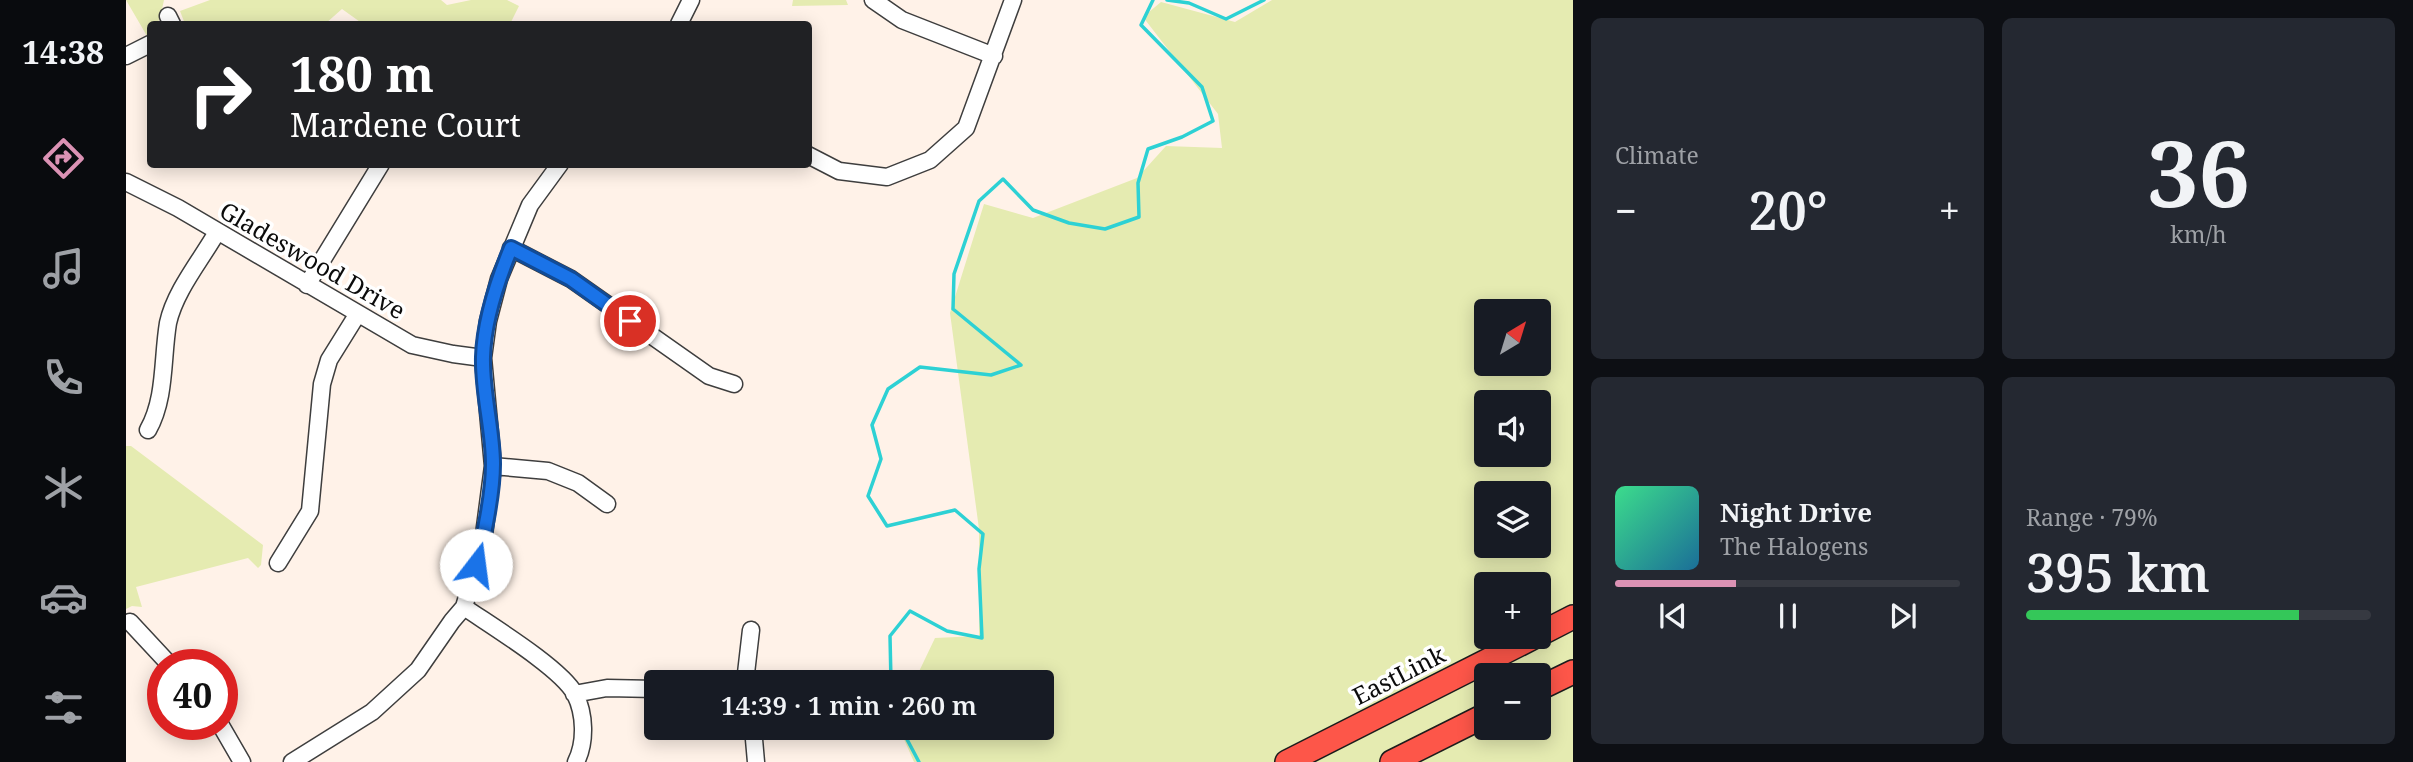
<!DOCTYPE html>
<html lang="en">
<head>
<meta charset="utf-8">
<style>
	body { margin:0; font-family:"Noto Serif",serif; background:#242831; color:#f1f3f6; height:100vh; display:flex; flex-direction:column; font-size:26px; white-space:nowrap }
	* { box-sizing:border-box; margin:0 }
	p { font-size:23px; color:#9ea1a6 }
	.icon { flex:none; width:38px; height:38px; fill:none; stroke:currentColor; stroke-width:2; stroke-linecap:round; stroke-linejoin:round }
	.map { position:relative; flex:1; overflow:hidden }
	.details { display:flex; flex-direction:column; gap:18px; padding:18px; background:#0d0f14; width:840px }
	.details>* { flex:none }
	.hud { position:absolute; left:21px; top:21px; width:665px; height:147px; border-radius:7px; box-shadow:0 4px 18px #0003; background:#202124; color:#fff; overflow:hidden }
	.needle { width:46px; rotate:38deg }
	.fabs { position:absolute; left:1348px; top:299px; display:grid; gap:14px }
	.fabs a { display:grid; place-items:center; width:77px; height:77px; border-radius:7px; background:#171b24; box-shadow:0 4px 18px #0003; font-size:35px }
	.speed { position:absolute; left:21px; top:649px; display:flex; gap:14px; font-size:35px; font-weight:700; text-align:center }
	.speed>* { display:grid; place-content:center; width:91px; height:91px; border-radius:50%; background:#171b24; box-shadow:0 4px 18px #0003; line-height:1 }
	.speed .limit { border:10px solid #d22; background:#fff; color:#111 }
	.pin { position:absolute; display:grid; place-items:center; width:60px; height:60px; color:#fff; margin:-30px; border:4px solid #fff; border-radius:50%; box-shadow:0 2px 7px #0007 }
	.me { position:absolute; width:77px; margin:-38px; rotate:15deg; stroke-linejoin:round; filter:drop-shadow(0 0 5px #0008) }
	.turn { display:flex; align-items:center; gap:24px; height:147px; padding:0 28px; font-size:32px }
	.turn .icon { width:91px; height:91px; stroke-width:2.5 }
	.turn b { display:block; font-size:49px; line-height:60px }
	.big { font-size:52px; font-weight:600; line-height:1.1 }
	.details .tile { flex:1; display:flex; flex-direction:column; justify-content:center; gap:10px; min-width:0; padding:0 24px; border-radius:10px; background:#242831 }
	.details .dial { align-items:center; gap:0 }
	.dial b { font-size:91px; line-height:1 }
	.song { display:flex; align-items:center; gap:21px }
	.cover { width:84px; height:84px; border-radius:10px; background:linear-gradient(135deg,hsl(150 70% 55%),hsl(200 70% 35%)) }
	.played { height:7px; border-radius:4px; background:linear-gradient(90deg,#db92b4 35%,#363941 35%) }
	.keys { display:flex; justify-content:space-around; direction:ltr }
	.heat { display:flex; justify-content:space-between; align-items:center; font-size:38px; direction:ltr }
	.charge { height:10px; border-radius:5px; background:linear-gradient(90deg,#34c759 79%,#363941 0) }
	.details .tiles { flex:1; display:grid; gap:18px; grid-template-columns:repeat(2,1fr) }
	.trip { position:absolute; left:518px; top:670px; width:410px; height:70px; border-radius:7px; background:#171b24; box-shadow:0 4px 18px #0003; font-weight:600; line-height:70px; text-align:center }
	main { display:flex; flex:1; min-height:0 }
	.tabs { display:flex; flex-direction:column; width:126px; justify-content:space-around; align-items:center; background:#090b0e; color:#9ea1a6 }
	.tabs .icon { width:49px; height:49px }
	.tabs .on { color:#db92b4 }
	.tabs b { font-size:32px; color:#f1f3f6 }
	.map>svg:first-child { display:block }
	.green { fill:#e5ebb1; fill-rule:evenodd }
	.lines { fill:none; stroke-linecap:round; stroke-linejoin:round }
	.stream { stroke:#2dd1d4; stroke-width:3.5 }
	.minor-casing { stroke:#3e3e3e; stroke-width:19 }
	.highway-casing { stroke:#1c1c1c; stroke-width:26 }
	.minor { stroke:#fff; stroke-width:16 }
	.highway { stroke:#fd5649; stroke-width:23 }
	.route-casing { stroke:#114b97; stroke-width:18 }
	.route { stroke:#1a73e8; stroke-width:12 }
	.labels { text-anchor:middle; stroke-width:7; stroke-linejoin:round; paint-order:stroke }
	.street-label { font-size:24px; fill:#0b0b0b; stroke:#fff }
</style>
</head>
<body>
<main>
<nav class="tabs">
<b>14:38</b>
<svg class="icon on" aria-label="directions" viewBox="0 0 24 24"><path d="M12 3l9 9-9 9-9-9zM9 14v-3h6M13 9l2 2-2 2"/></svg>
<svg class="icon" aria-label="music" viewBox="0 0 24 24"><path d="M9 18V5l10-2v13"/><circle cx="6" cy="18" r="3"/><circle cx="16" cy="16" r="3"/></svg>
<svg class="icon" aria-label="phone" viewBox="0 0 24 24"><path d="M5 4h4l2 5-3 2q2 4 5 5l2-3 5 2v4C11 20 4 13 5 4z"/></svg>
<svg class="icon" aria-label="climate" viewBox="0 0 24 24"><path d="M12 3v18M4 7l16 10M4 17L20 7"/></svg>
<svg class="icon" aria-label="car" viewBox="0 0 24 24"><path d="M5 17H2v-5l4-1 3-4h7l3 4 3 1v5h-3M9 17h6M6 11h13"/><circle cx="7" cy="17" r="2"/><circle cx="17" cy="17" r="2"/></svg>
<svg class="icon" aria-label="filters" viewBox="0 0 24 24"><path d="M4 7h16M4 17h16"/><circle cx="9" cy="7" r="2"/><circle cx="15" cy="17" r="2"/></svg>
</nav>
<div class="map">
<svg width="1447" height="762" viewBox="0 0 1447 762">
	<rect width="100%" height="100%" fill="#fff2e8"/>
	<path class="green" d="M0 0H38L34 19 30 24H24V32L21 36Z
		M84 0H315L321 5 345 0H381L393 6 384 24H237L216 9 199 24H119L116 22 59 24 54 11Z
		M667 0H720L722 5 666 6Z
		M1146 0H1447V762H788L773 728H915V682H788L809 638 853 636V529L824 313 858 204 907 218 1011 178 1040 146 1096 148 1092 114 1017 17 1035 2 1109 22ZM1360 312H1412V364H1360ZM1360 402H1412V455H1360ZM1360 494H1412V546H1360ZM1360 584H1412V637H1360ZM1360 676H1412V728H1360Z
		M0 446H5L137 545 135 565 132 568 122 558 10 587 16 607 6 606 0 609Z"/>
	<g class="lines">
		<path class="stream" d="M1041 0 1063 3 1100 19 1138 0
			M765 682 764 636 784 611 821 631 856 638 853 569 857 534 829 510 761 526 742 496 755 459 746 425 762 389 794 367 865 375 895 365 827 309 828 274 853 201 877 179 907 210 943 223 979 229 1013 217 1012 183 1022 149 1056 137 1087 121 1076 87 1015 25 1027 0
			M775 728 793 762"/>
		<defs>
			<path id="minor" d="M747 0 776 20 868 56
				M42 16 46 24
				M553 24 565 0
				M0 56 24 44
				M682 155 713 171 761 177 804 160 840 128 887 0
				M0 182 52 208 286 345 327 354 357 358
				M385 248 445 279 583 376 608 384
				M181 285 255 164
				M22 430C40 398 36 359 42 323 49 291 75 260 91 232
				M367 466 422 471 452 483 481 504
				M152 563 184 511 196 384 203 360 231 315
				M338 607C364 625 435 668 449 694 459 714 460 742 450 762
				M4 622 44 665
				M590 682 619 679
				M619 682 625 630
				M448 694 481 688 530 689
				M94 724 116 762
				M627 728 630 762
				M166 762 246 712 292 670 326 621 338 607 357 542 367 466 357 358 362 321 373 279 404 205 434 164"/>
			<path id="highway" d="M1412 635 1447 617
				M1412 689 1447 672
				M1161 762 1408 637
				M1266 762 1360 715"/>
		</defs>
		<use href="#minor" class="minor-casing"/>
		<use href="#highway" class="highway-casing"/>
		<use href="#minor" class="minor"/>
		<use href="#highway" class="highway"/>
	</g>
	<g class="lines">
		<defs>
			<path id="route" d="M350 565C358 539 367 492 367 464 367 429 356 393 357 357 358 320 371 282 385 248L445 279 504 321"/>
		</defs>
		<use href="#route" class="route-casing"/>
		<use href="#route" class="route"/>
	</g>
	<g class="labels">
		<g class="street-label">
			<text transform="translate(186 261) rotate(30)" y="8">Gladeswood Drive</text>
			<text transform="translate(1273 676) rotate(-27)" y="8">EastLink</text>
		</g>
	</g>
</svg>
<div class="fabs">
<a><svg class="needle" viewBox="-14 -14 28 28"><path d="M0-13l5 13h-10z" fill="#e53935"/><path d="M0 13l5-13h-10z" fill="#9ea1a6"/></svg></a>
<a><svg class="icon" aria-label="sound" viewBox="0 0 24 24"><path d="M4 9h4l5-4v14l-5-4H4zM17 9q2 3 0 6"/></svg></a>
<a><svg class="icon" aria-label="layers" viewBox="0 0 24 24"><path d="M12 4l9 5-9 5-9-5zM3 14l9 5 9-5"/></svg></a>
<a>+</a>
<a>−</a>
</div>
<div class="speed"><div class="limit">40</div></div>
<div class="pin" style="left:504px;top:321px;background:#d93025"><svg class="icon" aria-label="arrive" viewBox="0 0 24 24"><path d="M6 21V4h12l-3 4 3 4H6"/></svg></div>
<svg class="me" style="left:350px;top:565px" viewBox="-20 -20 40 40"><circle r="19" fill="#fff"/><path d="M0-13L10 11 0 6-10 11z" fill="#1a73e8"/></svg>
<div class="trip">14:39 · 1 min · 260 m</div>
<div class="hud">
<div class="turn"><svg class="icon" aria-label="right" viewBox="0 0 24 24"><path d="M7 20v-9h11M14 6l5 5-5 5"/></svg><div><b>180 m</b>Mardene Court</div></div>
</div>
</div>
<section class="details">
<div class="tiles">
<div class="tile"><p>Climate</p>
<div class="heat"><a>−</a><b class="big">20°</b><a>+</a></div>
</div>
<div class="tile dial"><b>36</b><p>km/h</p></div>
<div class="tile">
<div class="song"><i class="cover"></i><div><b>Night Drive</b><p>The Halogens</p></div></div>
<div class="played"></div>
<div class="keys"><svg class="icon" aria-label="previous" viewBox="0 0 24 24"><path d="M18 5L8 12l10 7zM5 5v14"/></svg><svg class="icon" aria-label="pause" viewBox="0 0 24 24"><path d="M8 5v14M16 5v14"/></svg><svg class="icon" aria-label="next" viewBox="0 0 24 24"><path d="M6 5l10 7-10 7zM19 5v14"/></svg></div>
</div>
<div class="tile"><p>Range · 79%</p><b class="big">395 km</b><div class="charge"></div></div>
</div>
</section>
</main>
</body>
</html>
